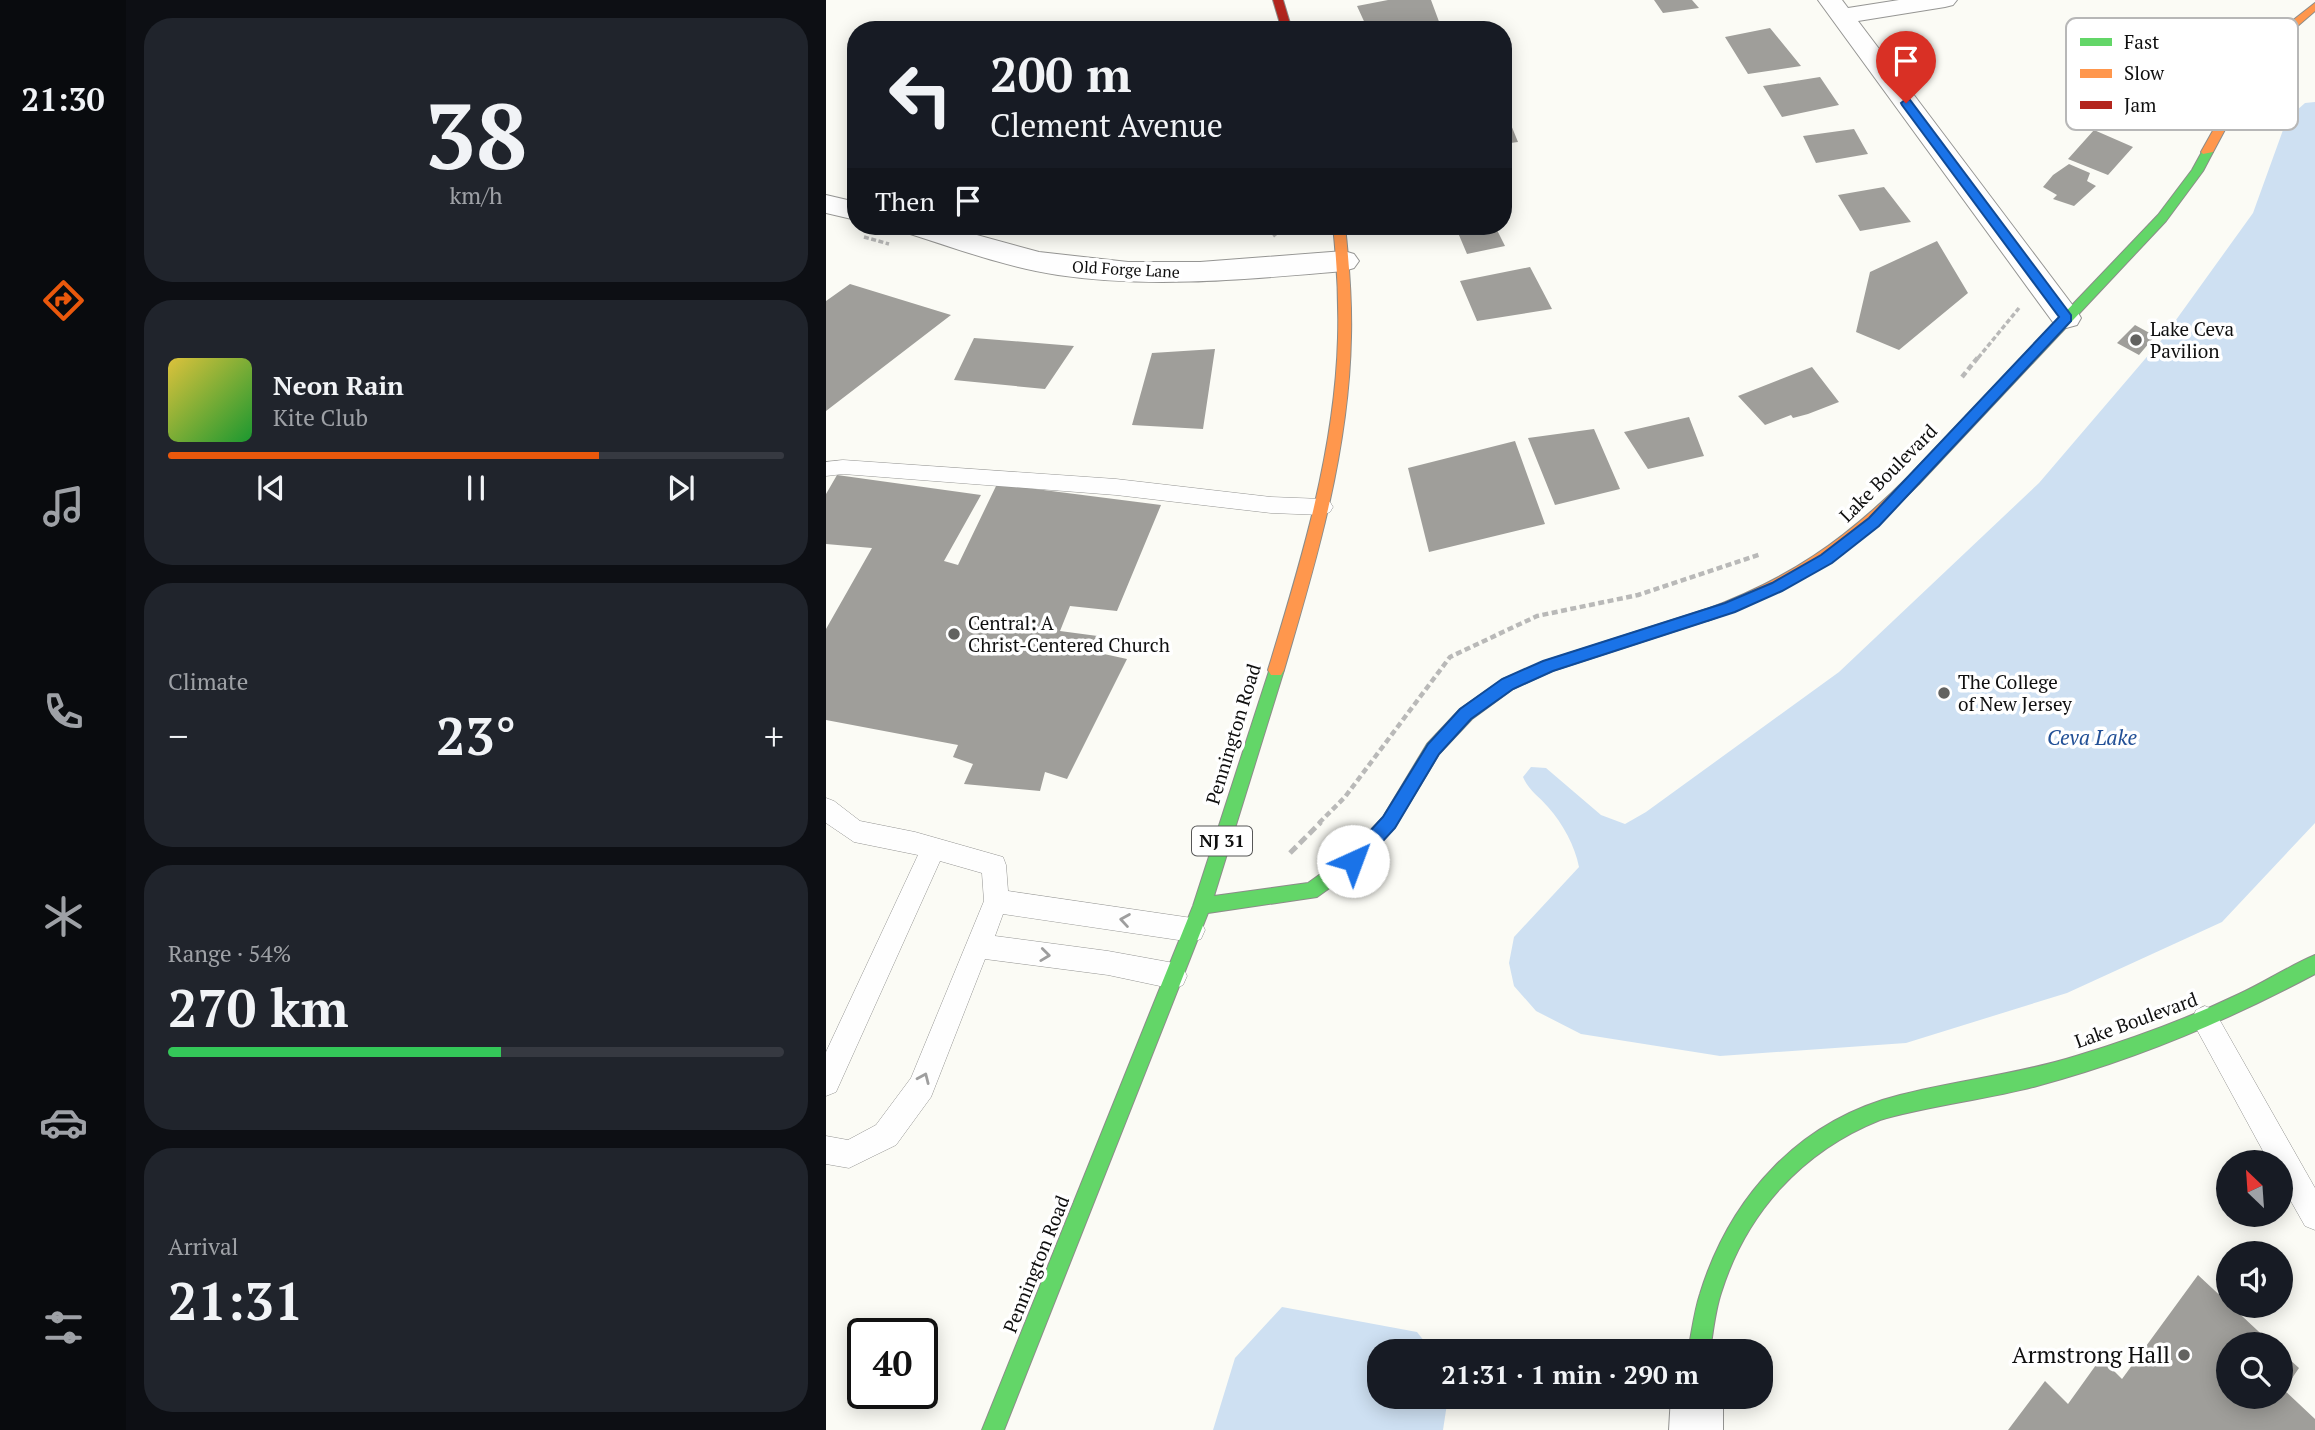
<!DOCTYPE html>
<html lang="en">
<head>
<meta charset="utf-8">
<style>
	body { margin:0; font-family:"PT Serif",serif; background:#20242c; color:#f1f3f6; height:100vh; display:flex; flex-direction:column; font-size:26px; white-space:nowrap }
	* { box-sizing:border-box; margin:0 }
	p { font-size:23px; color:#9ea1a6 }
	.icon { flex:none; width:38px; height:38px; fill:none; stroke:currentColor; stroke-width:2; stroke-linecap:round; stroke-linejoin:round }
	.map { position:relative; flex:1; overflow:hidden }
	.drawer { display:flex; flex-direction:column; gap:18px; padding:18px; background:#0d0f14; width:700px }
	.drawer>* { flex:none }
	.guide { position:absolute; left:21px; top:21px; width:665px; height:214px; border-radius:28px; box-shadow:0 4px 18px #0003; background:#171b24; color:#f1f3f6; overflow:hidden }
	.needle { width:46px; rotate:335deg }
	.controls { position:absolute; left:1390px; top:1150px; display:grid; gap:14px }
	.controls a { display:grid; place-items:center; width:77px; height:77px; border-radius:50%; background:#171b24; box-shadow:0 4px 18px #0003; font-size:35px }
	.speed { position:absolute; left:21px; top:1318px; display:flex; gap:14px; font-size:35px; font-weight:700; text-align:center }
	.speed>* { display:grid; place-content:center; width:91px; height:91px; border-radius:50%; background:#171b24; box-shadow:0 4px 18px #0003; line-height:1 }
	.speed .limit { border:4px solid #111; border-radius:10px; background:#fff; color:#111 }
	.pin { position:absolute; display:grid; place-items:center; width:60px; height:60px; color:#fff; margin:-72px -30px; border-radius:50% 50% 50% 0; rotate:-45deg; box-shadow:0 0 7px #0007 }
	.pin .icon { rotate:45deg }
	.me { position:absolute; width:77px; margin:-38px; rotate:43deg; stroke-linejoin:round; filter:drop-shadow(0 0 5px #0008) }
	.turn { display:flex; align-items:center; gap:24px; height:147px; padding:0 28px; font-size:32px }
	.turn .icon { width:91px; height:91px; stroke-width:2.5 }
	.turn b { display:block; font-size:49px; line-height:60px }
	.then { display:flex; align-items:center; height:66px; padding:0 28px; background:#0003; gap:14px; font-size:26px }
	.big { font-size:52px; font-weight:700; line-height:1.1 }
	.drawer .widget { flex:1; display:flex; flex-direction:column; justify-content:center; gap:10px; min-width:0; padding:0 24px; border-radius:28px; background:#20242c }
	.drawer .dial { align-items:center; gap:0 }
	.dial b { font-size:91px; line-height:1 }
	.song { display:flex; align-items:center; gap:21px }
	.cover { width:84px; height:84px; border-radius:10px; background:linear-gradient(135deg,hsl(50 70% 55%),hsl(130 70% 35%)) }
	.played { height:7px; border-radius:4px; background:linear-gradient(90deg,#ea580c 70%,#363941 70%) }
	.keys { display:flex; justify-content:space-around; direction:ltr }
	.heat { display:flex; justify-content:space-between; align-items:center; font-size:38px; direction:ltr }
	.charge { height:10px; border-radius:5px; background:linear-gradient(90deg,#34c759 54%,#363941 0) }
	.trip { position:absolute; left:541px; top:1339px; width:406px; height:70px; border-radius:28px; background:#171b24; box-shadow:0 4px 18px #0003; font-weight:700; line-height:70px; text-align:center }
	main { display:flex; flex:1; min-height:0 }
	.menu { display:flex; flex-direction:column; width:126px; justify-content:space-around; align-items:center; background:#090b0e; color:#9ea1a6 }
	.menu .icon { width:49px; height:49px }
	.menu .current { color:#ea580c }
	.menu b { font-size:32px; color:#f1f3f6 }
	.map>svg:first-child { display:block }
	.water { fill:#cee0f2 }
	.building { fill:#9f9e9a }
	.lines { fill:none; stroke-linecap:round; stroke-linejoin:round }
	.lane-casing { stroke:#959593; stroke-width:1 }
	.street-casing { stroke:#959593; stroke-width:2 }
	.fast-casing { stroke:#8c8c89; stroke-width:2 }
	.slow-casing { stroke:#8c8c89; stroke-width:2 }
	.jam-casing { stroke:#8c8c89; stroke-width:2 }
	.path-far2 { stroke:#b9b9b8; stroke-width:3.5; stroke-dasharray:5 2.5; stroke-linecap:butt }
	.path-far1 { stroke:#b9b9b8; stroke-width:4.5; stroke-dasharray:6 3.5; stroke-linecap:butt }
	.path { stroke:#b9b9b8; stroke-width:5; stroke-dasharray:9 4.5; stroke-linecap:butt }
	.lane { fill:#fefefe; fill-rule:evenodd }
	.street { fill:#fefefe; fill-rule:evenodd }
	.fast { fill:#63d668; fill-rule:evenodd }
	.slow { fill:#ff974d; fill-rule:evenodd }
	.jam { fill:#b3261e; fill-rule:evenodd }
	.oneway { stroke:#9e9e9e }
	.route { fill:#1a73e8; stroke:#114b97; stroke-width:2 }
	.poi-dot { fill:#626260; stroke:#fff; stroke-width:2.5 }
	.labels { text-anchor:middle; stroke-width:7; stroke-linejoin:round; paint-order:stroke }
	.far-street-label { font-size:16px; fill:#0f0f0f; stroke:#fff }
	.shield { fill:#fff; stroke:#575757; stroke-width:2 }
	.shield-label { font-size:18px; font-weight:bold; fill:#0f0f0f }
	.poi-label { font-size:19px; fill:#0f0f0f; stroke:#fff; text-anchor:start }
	.street-label { font-size:19px; fill:#0f0f0f; stroke:#fff }
	.water-label { font-size:21px; font-style:italic; fill:#225096; stroke:#fff }
	.near-poi-label { font-size:23px; fill:#0f0f0f; stroke:#fff; text-anchor:end }
	.key { fill:#fff; stroke:#b7b7b7; stroke-width:2 }
	.key-label { font-size:19px; fill:#0f0f0f }
</style>
</head>
<body>
<main>
<nav class="menu">
<b>21:30</b>
<svg class="icon current" aria-label="directions" viewBox="0 0 24 24"><path d="M12 3l9 9-9 9-9-9zM9 14v-3h6M13 9l2 2-2 2"/></svg>
<svg class="icon" aria-label="music" viewBox="0 0 24 24"><path d="M9 18V5l10-2v13"/><circle cx="6" cy="18" r="3"/><circle cx="16" cy="16" r="3"/></svg>
<svg class="icon" aria-label="phone" viewBox="0 0 24 24"><path d="M5 4h4l2 5-3 2q2 4 5 5l2-3 5 2v4C11 20 4 13 5 4z"/></svg>
<svg class="icon" aria-label="climate" viewBox="0 0 24 24"><path d="M12 3v18M4 7l16 10M4 17L20 7"/></svg>
<svg class="icon" aria-label="car" viewBox="0 0 24 24"><path d="M5 17H2v-5l4-1 3-4h7l3 4 3 1v5h-3M9 17h6M6 11h13"/><circle cx="7" cy="17" r="2"/><circle cx="17" cy="17" r="2"/></svg>
<svg class="icon" aria-label="filters" viewBox="0 0 24 24"><path d="M4 7h16M4 17h16"/><circle cx="9" cy="7" r="2"/><circle cx="15" cy="17" r="2"/></svg>
</nav>
<section class="drawer">
<div class="widget dial"><b>38</b><p>km/h</p></div>
<div class="widget">
<div class="song"><i class="cover"></i><div><b>Neon Rain</b><p>Kite Club</p></div></div>
<div class="played"></div>
<div class="keys"><svg class="icon" aria-label="previous" viewBox="0 0 24 24"><path d="M18 5L8 12l10 7zM5 5v14"/></svg><svg class="icon" aria-label="pause" viewBox="0 0 24 24"><path d="M8 5v14M16 5v14"/></svg><svg class="icon" aria-label="next" viewBox="0 0 24 24"><path d="M6 5l10 7-10 7zM19 5v14"/></svg></div>
</div>
<div class="widget"><p>Climate</p>
<div class="heat"><a>−</a><b class="big">23°</b><a>+</a></div>
</div>
<div class="widget"><p>Range · 54%</p><b class="big">270 km</b><div class="charge"></div></div>
<div class="widget"><p>Arrival</p><b class="big">21:31</b></div>
</section>
<div class="map">
<svg width="1489" height="1430" viewBox="0 0 1489 1430">
	<rect width="100%" height="100%" fill="#fbfbf5"/>
	<path class="water" d="M1489 102V823L1396 922 1241 993 1080 1043 894 1056 755 1034 710 1011 688 986 683 963 688 937 753 867C749 846 737 824 722 807 713 796 703 791 697 777L705 767 720 768 775 815 799 824 820 812 1013 672 1213 483 1337 338 1427 213 1461 119 1479 103Z
		M456 1307 591 1332 606 1351H553V1396L622 1397 617 1430H387L409 1358Z"/>
	<path class="building" d="M562 0H605L615 27 542 30 531 6Z
		M828 0H866L873 8 837 13Z
		M944 28 975 66 922 74 899 37Z
		M994 77 1013 105 956 117 937 86Z
		M683 120 692 142 677 144V121Z
		M1028 129 1042 154 990 163 977 136Z
		M1268 130 1307 147 1282 175 1242 159Z
		M1243 164 1264 173 1261 181 1270 186 1248 206 1227 199 1231 195 1217 187 1227 175Z
		M1058 187 1085 222 1034 231 1012 195Z
		M641 226H669L679 246 641 254 630 228Z
		M1111 241 1142 293 1073 350 1030 332 1044 272Z
		M704 267 726 309 651 321 634 281Z
		M24 284 125 315 0 411V301Z
		M1309 325 1329 336 1313 355 1291 343Z
		M148 338 248 346 219 389 128 380Z
		M389 349 377 429 306 425 326 353Z
		M986 367 1013 402 982 414 967 418 965 415 939 425 912 396Z
		M863 417 878 456 822 469 798 432Z
		M768 429 794 489 729 505 702 438Z
		M689 441 719 524 603 552 582 468Z
		M11 475 155 495 118 561 132 565 171 484 335 505 291 611 244 606 234 631 279 637 278 654 301 659 241 779 219 772 214 791 138 784 147 764 127 757 132 745 0 720V629L46 548 0 544V494Z
		M1372 1275 1446 1344H1402V1396H1454V1351L1473 1368 1458 1390 1489 1419V1430H1182L1219 1381 1242 1404 1275 1358 1296 1379Z"/>
	<g class="lines">
		<defs>
			<path id="lane" d="M17 460 290 479 445 497 497 499 504 502 507 507 504 512 497 515 445 513 290 495 17 474 0 476V462Z
				M0 798 8 801 34 821 89 832 177 857 180 865 182 891 366 918 375 921 379 930 375 939 366 942 177 914 169 936 282 951 348 963 357 967 361 976 357 985 348 989 282 975 159 959 105 1097 70 1145 23 1168 0 1164V1136L22 1140 50 1125 85 1078 158 901 156 873 114 861 10 1092 0 1096V1052L92 855 28 842 0 823Z
				M1379 1006 1388 1010 1489 1188V1230L1479 1226 1454 1182V1162H1443L1370 1028 1366 1019 1370 1010Z"/>
			<path id="street" d="M992 0H1016L1022 8 1073 0H1131L1127 5 1119 7 1032 21 1251 311 1255 318 1251 325 1240 328 1229 325Z
				M0 195 30 202V220L0 213Z
				M74 226H118L213 252 302 262H374L518 251 528 254 533 261 528 268 518 271C423 279 327 289 232 275 179 267 129 248 78 232Z
				M845 1396H897V1430H843Z"/>
			<path id="fast" d="M1377 150 1387 152 1377 171 1340 221 1093 484H1083L1081 480 1083 476 1332 215 1366 170Z
				M881 609 886 611 888 615 886 619 726 671 687 689 646 719 613 754 569 827 533 867 491 897 382 913 178 1430H156L367 906 445 665H455L458 670 388 896 482 883 521 855 557 817 601 744 634 709 677 679 722 660Z
				M1489 955V974C1401 1021 1308 1060 1211 1086 1159 1100 1106 1105 1054 1120 976 1151 920 1213 895 1293 889 1311 887 1332 884 1351H862C866 1332 868 1312 874 1294 904 1196 974 1120 1074 1095 1133 1080 1193 1074 1250 1056 1306 1039 1361 1019 1413 994 1439 982 1463 966 1489 955Z"/>
			<path id="slow" d="M1489 3V11L1460 36 1434 64 1387 152 1377 154 1375 152 1426 61 1452 32Z
				M507 226H519C523 263 526 300 525 337 523 451 490 562 458 670L455 675H445L442 670C475 562 509 451 512 338 513 300 511 263 507 226Z
				M1088 475 1095 480 1093 484C1029 548 968 592 881 621L876 619 874 615 876 611C963 579 1018 541 1083 476Z"/>
			<path id="jam" d="M447 0H457L466 30H456Z"/>
		</defs>
		<use href="#lane" class="lane-casing"/>
		<use href="#street" class="street-casing"/>
		<use href="#fast" class="fast-casing"/>
		<use href="#slow" class="slow-casing"/>
		<use href="#jam" class="jam-casing"/>
		<path class="path-far2" d="M447 236 460 226
			M38 237 63 244
			M1152 358 1193 308"/>
		<path class="path-far1" d="M1136 377 1153 356
			M493 823 519 797 624 657 711 616 812 595 935 554"/>
		<path class="path" d="M464 853 495 822"/>
		<use href="#lane" class="lane"/>
		<use href="#street" class="street"/>
		<use href="#fast" class="fast"/>
		<use href="#slow" class="slow"/>
		<use href="#jam" class="jam"/>
	</g>
	<defs><path id="oneway-chevron" d="M-2-3.5L2.5 0L-2 3.5" fill="none" stroke-width="1.6" stroke-linecap="round" stroke-linejoin="round" transform="scale(1.75)"/></defs>
	<g class="oneway">
		<use href="#oneway-chevron" transform="translate(299 920) rotate(-171)"/>
		<use href="#oneway-chevron" transform="translate(219 955) rotate(7)"/>
		<use href="#oneway-chevron" transform="translate(98 1078) rotate(-66)"/>
	</g>
	<path class="route" d="M1080 99 1084 100 1245 315V321L1053 526 1006 563 956 591 909 612 727 671 687 689 645 719 613 754 569 828 533 867 527 869 521 867 518 861 521 856 557 817 602 744 634 709 676 679 717 661 899 603 946 583 995 555 1043 518 1233 317 1076 105 1075 103Z"/>
	<g class="poi-dot">
		<circle cx="1310" cy="340" r="7"/>
		<circle cx="128" cy="634" r="7"/>
		<circle cx="1118" cy="693" r="7"/>
		<circle cx="1358" cy="1355" r="7"/>
	</g>
	<g class="labels">
		<g class="far-street-label">
			<text transform="translate(300 269) rotate(3)" y="6">Old Forge Lane</text>
		</g>
		<rect class="shield" x="366" y="826.5" width="60" height="29" rx="5"/>
		<g class="shield-label">
			<text x="396" y="847">NJ 31</text>
		</g>
		<g class="poi-label">
			<text x="1324" y="336">Lake Ceva<tspan x="1324" dy="22">Pavilion</tspan></text>
			<text x="142" y="630">Central: A<tspan x="142" dy="22">Christ-Centered Church</tspan></text>
			<text x="1132" y="689">The College<tspan x="1132" dy="22">of New Jersey</tspan></text>
		</g>
		<g class="street-label">
			<text transform="translate(1062 473) rotate(-45)" y="7">Lake Boulevard</text>
			<text transform="translate(407 734) rotate(-73)" y="7">Pennington Road</text>
			<text transform="translate(1310 1020) rotate(-20)" y="7">Lake Boulevard</text>
			<text transform="translate(210 1264) rotate(-68)" y="7">Pennington Road</text>
		</g>
		<g class="water-label">
			<text x="1266" y="745">Ceva Lake</text>
		</g>
		<g class="near-poi-label">
			<text x="1344" y="1363">Armstrong Hall</text>
		</g>
	</g>
	<rect x="1240" y="18" width="232" height="112" rx="10" class="key"/>
	<rect x="1254" y="38" width="32" height="8" fill="#63d668"/>
	<rect x="1254" y="69" width="32" height="9" fill="#ff974d"/>
	<rect x="1254" y="101" width="32" height="8" fill="#b3261e"/>
	<g class="key-label">
		<text x="1298" y="49">Fast</text>
		<text x="1298" y="80">Slow</text>
		<text x="1298" y="112">Jam</text>
	</g>
</svg>
<div class="controls">
<a><svg class="needle" viewBox="-14 -14 28 28"><path d="M0-13l5 13h-10z" fill="#e53935"/><path d="M0 13l5-13h-10z" fill="#9ea1a6"/></svg></a>
<a><svg class="icon" aria-label="sound" viewBox="0 0 24 24"><path d="M4 9h4l5-4v14l-5-4H4zM17 9q2 3 0 6"/></svg></a>
<a><svg class="icon" aria-label="search" viewBox="0 0 24 24"><circle cx="10" cy="10" r="6"/><path d="M15 15l6 6"/></svg></a>
</div>
<div class="speed"><div class="limit">40</div></div>
<div class="pin" style="left:1080px;top:103px;background:#d93025"><svg class="icon" aria-label="arrive" viewBox="0 0 24 24"><path d="M6 21V4h12l-3 4 3 4H6"/></svg></div>
<svg class="me" style="left:527px;top:861px" viewBox="-20 -20 40 40"><circle r="19" fill="#fff"/><path d="M0-13L10 11 0 6-10 11z" fill="#1a73e8"/></svg>
<div class="trip">21:31 · 1 min · 290 m</div>
<div class="guide">
<div class="turn"><svg class="icon" aria-label="left" viewBox="0 0 24 24"><path d="M17 20v-9H6M10 6l-5 5 5 5"/></svg><div><b>200 m</b>Clement Avenue</div></div>
<div class="then">Then<svg class="icon" aria-label="arrive" viewBox="0 0 24 24"><path d="M6 21V4h12l-3 4 3 4H6"/></svg></div>
</div>
</div>
</main>
</body>
</html>
